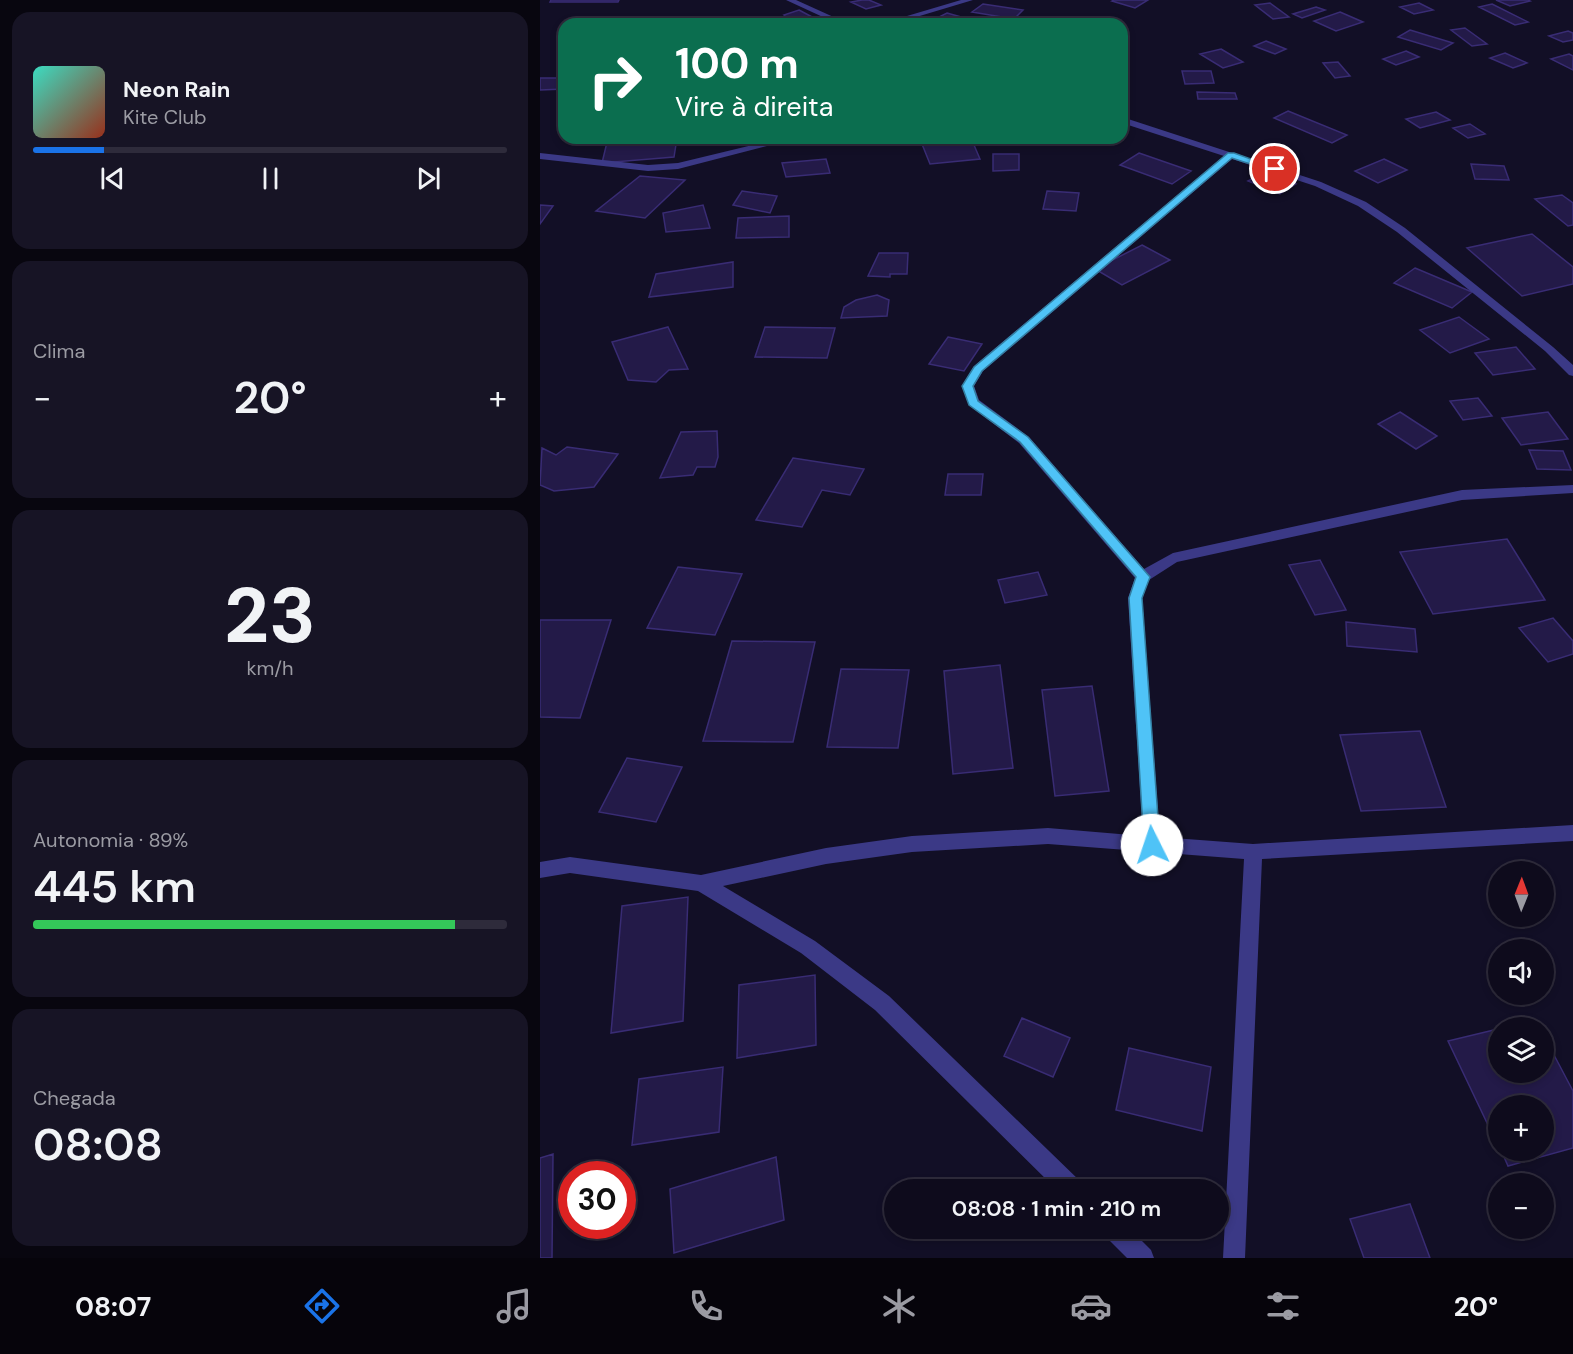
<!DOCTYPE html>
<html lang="pt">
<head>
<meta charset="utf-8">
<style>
	body { margin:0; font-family:"DM Sans",sans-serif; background:#171425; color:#f1f3f6; height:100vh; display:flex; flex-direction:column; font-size:22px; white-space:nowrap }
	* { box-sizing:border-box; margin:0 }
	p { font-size:20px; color:#9b9ba3 }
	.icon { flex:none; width:33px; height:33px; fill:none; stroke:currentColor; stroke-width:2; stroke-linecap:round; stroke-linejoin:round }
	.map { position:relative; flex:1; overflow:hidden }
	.sheet { display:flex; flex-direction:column; gap:12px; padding:12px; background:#08060f; width:540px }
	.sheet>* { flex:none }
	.top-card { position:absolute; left:18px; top:18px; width:570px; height:126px; border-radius:18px; box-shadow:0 3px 9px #0003,0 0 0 2px #2e2b3b; background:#0b6e4f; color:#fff; overflow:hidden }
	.needle { width:39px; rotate:1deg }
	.fabs { position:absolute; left:948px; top:861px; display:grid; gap:12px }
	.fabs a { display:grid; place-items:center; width:66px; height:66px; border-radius:50%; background:#0e0b1c; box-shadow:0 3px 9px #0003,0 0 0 2px #2e2b3b; font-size:30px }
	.speed { position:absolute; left:18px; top:1161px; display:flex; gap:12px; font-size:30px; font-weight:700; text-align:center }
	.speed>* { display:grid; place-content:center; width:78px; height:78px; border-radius:50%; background:#0e0b1c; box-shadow:0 3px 9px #0003,0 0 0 2px #2e2b3b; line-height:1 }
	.speed .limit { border:9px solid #d22; background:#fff; color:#111 }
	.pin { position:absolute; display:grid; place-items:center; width:51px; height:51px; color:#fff; margin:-26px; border:3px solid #fff; border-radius:50%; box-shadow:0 2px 6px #0007 }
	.me { position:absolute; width:66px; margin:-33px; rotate:356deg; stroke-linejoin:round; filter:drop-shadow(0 0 4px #0008) }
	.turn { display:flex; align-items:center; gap:21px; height:126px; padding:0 18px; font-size:27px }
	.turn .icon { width:78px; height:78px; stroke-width:2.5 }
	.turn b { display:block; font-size:42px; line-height:51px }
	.big { font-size:45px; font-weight:600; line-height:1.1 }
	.sheet .tile { flex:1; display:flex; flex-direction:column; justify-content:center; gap:9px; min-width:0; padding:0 21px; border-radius:18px; background:#171425 }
	.sheet .dial { align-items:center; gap:0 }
	.dial b { font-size:78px; line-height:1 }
	.song { display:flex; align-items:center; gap:18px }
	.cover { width:72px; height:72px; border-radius:9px; background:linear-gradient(135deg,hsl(170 70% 55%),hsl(10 70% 35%)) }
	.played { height:6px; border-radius:3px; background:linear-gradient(90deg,#1a73e8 15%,#2e2b3b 15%) }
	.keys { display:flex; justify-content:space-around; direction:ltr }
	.heat { display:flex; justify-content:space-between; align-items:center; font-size:33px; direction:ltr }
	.charge { height:9px; border-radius:4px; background:linear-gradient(90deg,#34c759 89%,#2e2b3b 0) }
	.trip { position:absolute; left:344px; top:1179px; width:345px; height:60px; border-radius:30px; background:#0e0b1c; box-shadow:0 3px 9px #0003,0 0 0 2px #2e2b3b; font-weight:600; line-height:60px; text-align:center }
	.dock { display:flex; height:96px; justify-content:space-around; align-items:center; background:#06040b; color:#9b9ba3 }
	.dock .icon { width:42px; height:42px }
	.dock .active { color:#1a73e8 }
	.dock b { font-size:27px; color:#f1f3f6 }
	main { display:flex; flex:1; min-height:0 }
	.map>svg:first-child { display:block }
	.building { fill:#231a48; stroke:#392c74; stroke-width:1.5 }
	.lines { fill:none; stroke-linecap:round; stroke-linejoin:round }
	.minor { fill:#3b3986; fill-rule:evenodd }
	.route { fill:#4fc3f7; stroke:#337fa1; stroke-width:1.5 }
</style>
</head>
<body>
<main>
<section class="sheet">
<div class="tile">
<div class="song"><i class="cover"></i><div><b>Neon Rain</b><p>Kite Club</p></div></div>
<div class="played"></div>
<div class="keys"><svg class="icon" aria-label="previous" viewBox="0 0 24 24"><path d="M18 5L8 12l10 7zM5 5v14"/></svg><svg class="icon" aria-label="pause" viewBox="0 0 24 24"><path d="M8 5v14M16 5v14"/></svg><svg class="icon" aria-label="next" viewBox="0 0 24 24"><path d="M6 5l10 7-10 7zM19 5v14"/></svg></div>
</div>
<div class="tile"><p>Clima</p>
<div class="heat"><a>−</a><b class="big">20°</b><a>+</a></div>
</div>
<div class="tile dial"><b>23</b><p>km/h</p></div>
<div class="tile"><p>Autonomia · 89%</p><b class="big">445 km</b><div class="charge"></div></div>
<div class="tile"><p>Chegada</p><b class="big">08:08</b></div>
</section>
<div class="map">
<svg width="1033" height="1258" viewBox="0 0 1033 1258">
	<rect width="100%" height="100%" fill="#120f26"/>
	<path class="building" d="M11 0H79L78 2H10Z
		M322 0H329L341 5 326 9 311 2Z
		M574 0H608L595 8 572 1Z
		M956 0H988L990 1 970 6Z
		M730 3 749 17 733 19 715 5Z
		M879 3 893 10 874 14 860 7Z
		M443 4 483 10 474 19 432 12Z
		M952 4 988 22 975 25 939 7Z
		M776 7 785 10 762 18 753 14Z
		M259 10 274 18 254 22 244 15Z
		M800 12 823 22 796 31 774 21Z
		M407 13 446 24H385Z
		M54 18 99 19 96 24H51Z
		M228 19 231 24H199L198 22Z
		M925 28 947 44 932 46 911 30Z
		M870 30 913 43 901 50 858 37Z
		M1028 31 1033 33V40L1023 42 1009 36Z
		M726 41 746 49 735 54 714 46Z
		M681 49 703 62 683 68 660 54Z
		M866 51 879 57 856 65 843 59Z
		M965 53 987 63 973 68 950 58Z
		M1029 54 1033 56V70L1011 59Z
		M798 62 810 76 795 78 783 63Z
		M642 71H671L674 83 645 84Z
		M0 78H24V89L0 90Z
		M657 92 695 93 697 99H658Z
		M748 111 807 135 792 143 734 118Z
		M896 112 910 120 880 128 866 119Z
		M930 124 945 134 928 138 913 128Z
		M68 138H137L134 157 62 163Z
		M422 138H431L440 159 390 164 382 144Z
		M450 138H499L500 144 451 145Z
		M599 153 651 171 632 184 580 165Z
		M453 154H479V170L453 171Z
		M286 159 290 173 246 177 242 163Z
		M844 159 867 170 838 183 815 171Z
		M931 164 964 166 969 180 935 179Z
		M725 172 756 184 740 194 708 181Z
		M100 176 145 180 105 218 56 211Z
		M202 191 237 196 230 213 193 205Z
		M507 191 539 193 536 211 503 209Z
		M1022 195 1033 203V225L1028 226 995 199Z
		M0 205 13 206 0 224Z
		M163 205 170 228 126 232 123 213Z
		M249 216V237L196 238 198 218Z
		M992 234 1033 267V284L982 296 927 248Z
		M602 245 630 260 582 285 555 269Z
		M339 253H368L367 274H350V277L328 276Z
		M193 262V287L109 297 116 274Z
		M875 268 932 292 912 308 854 283Z
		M337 295 349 300 347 316 301 318 304 307 316 300Z
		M919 317 949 339 910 353 880 330Z
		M128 327 148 369 129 370 116 382 88 380 72 342Z
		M225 327 295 328 287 358 215 357Z
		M408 337 442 344 424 371 389 364Z
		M976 347 995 369 953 375 935 353Z
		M938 398 952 416 923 420 910 401Z
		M860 412 897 436 876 449 838 424Z
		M1008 412 1028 439 981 445 962 418Z
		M177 431 178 457 175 467H157L153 475 120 478 141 432Z
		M27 447 78 454 54 487 14 491 0 485 2 448 16 455Z
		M989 450 1023 451 1031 470 997 469Z
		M253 458 324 469 310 495 282 490 262 527 216 520Z
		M408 474H443L441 495H405Z
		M967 539 1005 600 893 614 860 552Z
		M780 560 806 610 775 615 749 565Z
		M138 567 202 574 175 635 107 628Z
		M498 572 507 595 465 603 458 580Z
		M1013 618 1033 641V654L1008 662 979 628Z
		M0 620H71L40 718 0 717Z
		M806 622 875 629 877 652 807 646Z
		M192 641 275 642 253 742 163 741Z
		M460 665 473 768 413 774 404 671Z
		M301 669 369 670 358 748 287 747Z
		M552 686 569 791 515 796 502 690Z
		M880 731 906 807 821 811 800 735Z
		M87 758 142 767 116 822 59 812Z
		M148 897 143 1021 71 1033 82 906Z
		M275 975 276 1045 197 1058 199 985Z
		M482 1018 530 1038 513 1077 464 1056Z
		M995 1021 999 1028H966Z
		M958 1029V1072H1004V1036L1033 1091V1148L968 1166 961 1150H1004V1106H958V1146L908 1041Z
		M589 1048 671 1067 662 1131 576 1110Z
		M183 1067 179 1132 92 1145 99 1079Z
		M13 1154 12 1258H0V1158Z
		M236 1157 244 1220 134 1253 130 1189Z
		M870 1204 890 1258H824L810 1219Z"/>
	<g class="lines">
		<path class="minor" d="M246 0H256L309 24H298Z
			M421 0H433L353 24H340Z
			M582 117 781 182 826 202 865 228 1013 347 1033 365V376L1029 375 1005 351 857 232 818 206 775 186 692 159 443 371 434 386 439 400 489 437 604 569 633 553 922 490 1033 485V493L922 500 637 562 609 580 602 598 620 837 713 844 1033 825V841L722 859 705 1258H683L704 859 508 844 372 852 286 864 183 886 275 941 349 996 541 1182 544 1190H517L335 1010 261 953 158 891 30 873 0 878V862L30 857 161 875 286 848 372 836 508 828 603 836 588 598 595 578 479 443 429 405 422 386 434 366 684 156 582 123Z
			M242 138H258L138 169 108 171 0 159V153L108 165 138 163Z
			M562 1228H589L611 1250 614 1258H587L565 1236Z"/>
	</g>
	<path class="route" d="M688 153H694L739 169 735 172 692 158 442 371 433 386 438 401 488 437 610 577 602 598 620 845 618 850 612 852 607 850 604 845 589 598 596 577 480 442 429 405 422 386 434 367Z"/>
</svg>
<div class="fabs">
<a><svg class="needle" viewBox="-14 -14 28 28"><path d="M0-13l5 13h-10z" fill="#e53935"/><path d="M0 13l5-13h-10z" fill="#9b9ba3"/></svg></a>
<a><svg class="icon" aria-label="sound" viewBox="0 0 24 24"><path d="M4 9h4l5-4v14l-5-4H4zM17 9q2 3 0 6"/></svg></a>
<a><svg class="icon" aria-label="layers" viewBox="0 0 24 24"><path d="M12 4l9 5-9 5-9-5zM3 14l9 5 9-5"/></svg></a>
<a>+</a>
<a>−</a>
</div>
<div class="speed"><div class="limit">30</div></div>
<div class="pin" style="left:735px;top:169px;background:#d93025"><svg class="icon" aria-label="arrive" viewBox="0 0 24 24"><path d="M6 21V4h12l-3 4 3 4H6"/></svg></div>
<svg class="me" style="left:612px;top:845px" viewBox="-20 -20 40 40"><circle r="19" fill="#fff"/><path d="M0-13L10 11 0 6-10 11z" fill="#4fc3f7"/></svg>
<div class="trip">08:08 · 1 min · 210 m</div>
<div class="top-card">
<div class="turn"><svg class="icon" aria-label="right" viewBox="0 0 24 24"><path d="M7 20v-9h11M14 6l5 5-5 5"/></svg><div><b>100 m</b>Vire à direita</div></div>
</div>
</div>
</main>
<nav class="dock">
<b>08:07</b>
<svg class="icon active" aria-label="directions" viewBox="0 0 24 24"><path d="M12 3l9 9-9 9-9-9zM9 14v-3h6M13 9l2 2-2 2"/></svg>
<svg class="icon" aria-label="music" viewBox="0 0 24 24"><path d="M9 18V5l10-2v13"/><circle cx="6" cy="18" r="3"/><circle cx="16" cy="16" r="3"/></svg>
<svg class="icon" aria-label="phone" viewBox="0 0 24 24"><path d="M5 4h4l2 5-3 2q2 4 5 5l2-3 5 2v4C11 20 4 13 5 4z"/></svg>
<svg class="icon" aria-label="climate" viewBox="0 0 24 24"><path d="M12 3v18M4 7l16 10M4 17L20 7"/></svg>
<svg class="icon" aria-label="car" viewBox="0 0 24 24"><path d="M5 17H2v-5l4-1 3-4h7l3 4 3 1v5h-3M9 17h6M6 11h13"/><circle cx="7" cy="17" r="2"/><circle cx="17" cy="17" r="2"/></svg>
<svg class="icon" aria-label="filters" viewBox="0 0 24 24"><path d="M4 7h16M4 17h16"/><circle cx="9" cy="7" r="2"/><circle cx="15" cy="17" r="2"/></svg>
<b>20°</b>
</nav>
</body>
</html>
